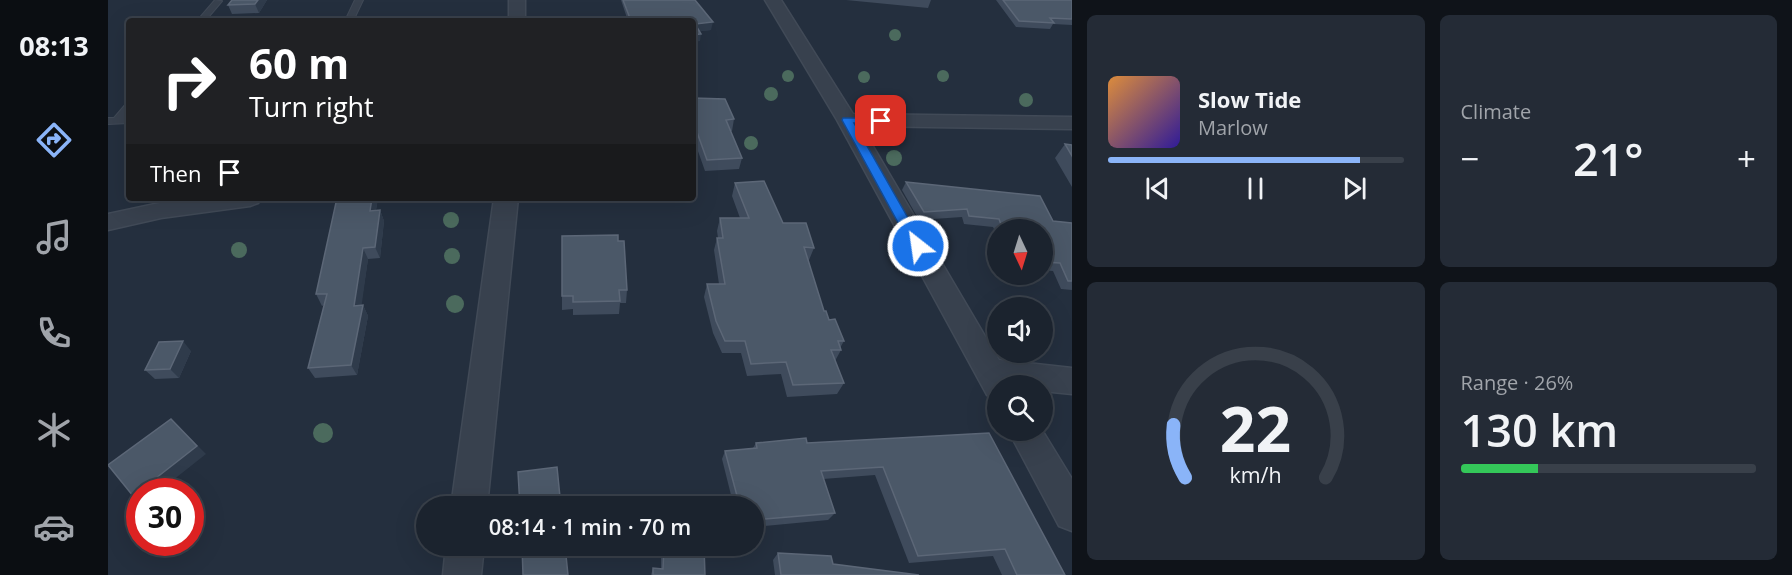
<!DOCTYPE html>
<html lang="en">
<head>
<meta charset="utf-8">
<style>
	body { margin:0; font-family:"Open Sans",sans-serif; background:#242b36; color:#f1f3f6; height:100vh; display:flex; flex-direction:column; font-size:22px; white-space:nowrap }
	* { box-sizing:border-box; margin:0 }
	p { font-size:20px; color:#a0a4aa }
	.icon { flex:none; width:33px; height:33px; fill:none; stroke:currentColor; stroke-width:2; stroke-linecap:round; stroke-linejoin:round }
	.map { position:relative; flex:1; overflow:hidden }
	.side { display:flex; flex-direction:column; gap:15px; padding:15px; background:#0f1319; width:720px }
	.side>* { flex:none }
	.top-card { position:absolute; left:18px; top:18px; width:570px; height:183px; border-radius:6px; box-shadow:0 6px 24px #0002,0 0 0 2px #39404a; background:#202124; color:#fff; overflow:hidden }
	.needle { width:39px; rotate:176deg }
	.tools { position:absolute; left:879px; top:219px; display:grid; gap:12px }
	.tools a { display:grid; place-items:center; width:66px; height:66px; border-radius:50%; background:#1b232e; box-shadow:0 6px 24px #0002,0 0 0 2px #39404a; font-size:30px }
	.speed { position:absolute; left:18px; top:478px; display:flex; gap:12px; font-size:30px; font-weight:700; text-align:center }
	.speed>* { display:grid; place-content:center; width:78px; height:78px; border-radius:50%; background:#1b232e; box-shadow:0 6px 24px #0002,0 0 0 2px #39404a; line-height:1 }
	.speed .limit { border:9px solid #d22; background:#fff; color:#111 }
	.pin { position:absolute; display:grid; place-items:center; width:51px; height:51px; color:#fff; margin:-26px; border-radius:12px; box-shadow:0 3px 9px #0006 }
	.me { position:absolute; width:66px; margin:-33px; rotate:330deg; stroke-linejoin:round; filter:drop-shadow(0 0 4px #0008) }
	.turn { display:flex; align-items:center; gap:21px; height:126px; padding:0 24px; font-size:27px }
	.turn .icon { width:78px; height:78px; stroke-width:2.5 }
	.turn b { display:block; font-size:42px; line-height:51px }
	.then { display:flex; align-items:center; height:57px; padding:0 24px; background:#0003; gap:12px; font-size:22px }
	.big { font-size:45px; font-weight:600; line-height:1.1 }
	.side .card { flex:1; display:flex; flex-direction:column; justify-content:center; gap:9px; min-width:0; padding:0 21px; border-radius:9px; background:#242b36 }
	.side .dial { align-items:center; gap:0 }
	.dial svg { height:156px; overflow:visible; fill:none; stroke:#39404a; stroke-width:7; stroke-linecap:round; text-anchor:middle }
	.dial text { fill:#f1f3f6; stroke:none }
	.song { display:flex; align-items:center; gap:18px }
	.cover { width:72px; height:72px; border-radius:9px; background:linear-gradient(135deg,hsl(30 70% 55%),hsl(250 70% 35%)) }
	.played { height:6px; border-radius:3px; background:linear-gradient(90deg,#8ab4f8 85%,#39404a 85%) }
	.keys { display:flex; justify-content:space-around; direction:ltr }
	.heat { display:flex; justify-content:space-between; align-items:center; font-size:33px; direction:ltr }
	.charge { height:9px; border-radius:4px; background:linear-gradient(90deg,#34c759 26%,#39404a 0) }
	.side .tiles { flex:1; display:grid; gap:15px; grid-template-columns:repeat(2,1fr) }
	.trip { position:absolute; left:308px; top:496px; width:348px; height:60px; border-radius:30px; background:#1b232e; box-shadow:0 6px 24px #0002,0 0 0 2px #39404a; font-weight:600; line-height:60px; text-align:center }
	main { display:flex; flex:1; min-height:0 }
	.tab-bar { display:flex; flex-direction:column; width:108px; justify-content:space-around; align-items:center; background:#0b0e12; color:#a0a4aa }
	.tab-bar .icon { width:42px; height:42px }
	.tab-bar .active { color:#8ab4f8 }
	.tab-bar b { font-size:27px; color:#f1f3f6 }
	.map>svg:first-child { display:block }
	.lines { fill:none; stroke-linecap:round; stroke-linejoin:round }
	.lane-casing { stroke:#414a57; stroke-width:2 }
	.street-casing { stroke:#414a57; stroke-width:3 }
	.lane { fill:#38414e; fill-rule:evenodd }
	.street { fill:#38414e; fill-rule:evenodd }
	.tree { fill:#4b6a5d }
	.wall { fill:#3f4b5c }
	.shaded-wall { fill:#2f3b4b }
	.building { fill:#4b5868; stroke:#5c6777; stroke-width:1.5 }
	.route { fill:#1a73e8; stroke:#114b97; stroke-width:1.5 }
</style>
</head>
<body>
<main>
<nav class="tab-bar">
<b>08:13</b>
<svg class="icon active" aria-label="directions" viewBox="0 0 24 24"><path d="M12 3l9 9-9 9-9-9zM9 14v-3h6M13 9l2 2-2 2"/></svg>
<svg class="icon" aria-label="music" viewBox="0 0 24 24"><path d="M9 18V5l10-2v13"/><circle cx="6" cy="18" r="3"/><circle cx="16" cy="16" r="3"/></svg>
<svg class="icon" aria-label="phone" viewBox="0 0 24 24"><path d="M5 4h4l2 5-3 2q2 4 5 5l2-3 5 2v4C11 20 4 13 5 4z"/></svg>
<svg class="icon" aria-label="climate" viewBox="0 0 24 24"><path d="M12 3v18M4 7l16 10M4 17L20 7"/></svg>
<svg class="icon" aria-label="car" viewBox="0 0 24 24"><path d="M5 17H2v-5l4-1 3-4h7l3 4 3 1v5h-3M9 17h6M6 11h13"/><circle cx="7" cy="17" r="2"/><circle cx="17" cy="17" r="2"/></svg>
</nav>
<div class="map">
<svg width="964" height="575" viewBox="0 0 964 575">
	<rect width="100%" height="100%" fill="#242f3e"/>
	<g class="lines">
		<defs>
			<path id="lane" d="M107 0 114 1 97 21H89Z
				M247 0H255L245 21H237Z
				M21 103V112L17 117H21V123L0 124V118H6L18 104Z"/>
			<path id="street" d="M401 0H417V21H401Z
				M657 0H673L745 114 964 117V129L753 126 891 360 964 368V394L934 391V386H890V399L879 395 729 120Z
				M75 198H154L150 203 142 206 53 218 0 230V214Z
				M386 198H410L379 507H343Z
				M900 430H934L964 479V531L951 526Z
				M338 546H376L373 575H335Z"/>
		</defs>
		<use href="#lane" class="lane-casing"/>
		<use href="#street" class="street-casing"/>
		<use href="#lane" class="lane"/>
		<use href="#street" class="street"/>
	</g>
	<g class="tree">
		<circle cx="787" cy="35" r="6"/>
		<circle cx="680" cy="76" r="6"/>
		<circle cx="835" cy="76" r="6"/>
		<circle cx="756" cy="77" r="6"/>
		<circle cx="663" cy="94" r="7"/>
		<circle cx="918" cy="100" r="7"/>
		<circle cx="643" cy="143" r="7"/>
		<circle cx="786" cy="158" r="8"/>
		<circle cx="343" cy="220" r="8"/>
		<circle cx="131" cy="250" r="8"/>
		<circle cx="344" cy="256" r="8"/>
		<circle cx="347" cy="304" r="9"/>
		<circle cx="215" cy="433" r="10"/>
	</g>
	<path class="wall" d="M124 0H159L151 13 124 14 120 5Z
		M513 0H587L603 30 591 31 592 41 585 21H520Z
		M738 0H823L820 8Z
		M888 0H964V25L945 24 942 29 908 27Z
		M585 98 626 119 624 131H622L634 158 631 169 597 171 585 137Z
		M957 144 964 145V187L947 158Z
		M798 182 945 221 964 223V290L953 289 945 271 934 270V230H890V237L885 227 856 224 854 217 811 220 794 190Z
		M627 183 675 223 706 248 701 260H700L716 311 736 341 732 348 733 350 727 361 736 383 729 394 679 397 673 374 639 376 633 353H614L605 333 596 297 599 284H611L606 250 609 238H610L609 231 612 218H632L624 196Z
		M270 198 268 210H272L276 221 272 258 260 259 253 305H255L260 316 249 375 207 378 200 368 216 305 214 306 208 294Z
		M510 241 519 290 518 303H512L511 314 465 315V309L454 310V296Z
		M83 351 71 378 47 379 37 370Z
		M881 433 957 575H894L885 556 801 563 767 475 715 479 727 513 720 520 645 527V507H626L614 459 617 451 645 448 648 443H699Z
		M414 546H502L500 549 491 554H458Z
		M555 546 597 575H543L545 568 553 569V554Z
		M670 553 725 564 811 575H667L665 560Z"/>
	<path class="shaded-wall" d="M150 0H159L151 13 147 4Z
		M605 22 603 30 586 32 587 24Z
		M593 34 592 41 585 42V35Z
		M264 198H270L266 222 262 211Z
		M272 210 276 221 272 258 267 247Z
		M255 248 260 259 252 317 246 306Z
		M255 305 260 316 249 375 243 365Z
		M75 341 83 351 71 378 62 369Z
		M63 419 98 454 50 492H32V500L25 496Z
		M491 546H502L500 549 491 554Z"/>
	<path class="building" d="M124 0H150L147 4 120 5Z
		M515 0H587L605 22 587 24 593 34 585 35V21H523Z
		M895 0H964V19L942 18 946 23 911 21Z
		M585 98 617 99 626 119 618 120 634 158 599 160 585 121Z
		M957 144 964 145V156Z
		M656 181 675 223H698L706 248 696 247 716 311H718L721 320 727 319 736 341H730L733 350H723L736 383 685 385 678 362 643 364 637 341H617L608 321 599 284H617L609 238H615L612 218H641L627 183Z
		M798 182 932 196 945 221 964 223V281H960L952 263 934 262V230H895L891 219 861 216 859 209 816 212Z
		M229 198H264L262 211 272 210 267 247 255 248 246 306 255 305 243 365 200 368 219 294H208Z
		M510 235V241H516L519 290H511L512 301 465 302V296H454V236Z
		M75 341 62 369 37 370 51 342Z
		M63 419 89 446 25 496 0 465Z
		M881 433 957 575H909L897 549 810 556 775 467 713 471 727 513 645 520V507H632L617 451 649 448 648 443 698 438 699 443Z
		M449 467 453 507H412L410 472Z
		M479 498H489L499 502 503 507H462Z
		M414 546H457L460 575H415Z
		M556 546 596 547 597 575H545V568L555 569Z
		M670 553 723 556 725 564 811 575H673Z"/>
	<path class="route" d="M735 118H773L778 121 773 124 746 123 816 246 815 250H805L734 120Z"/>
</svg>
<div class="tools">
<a><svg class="needle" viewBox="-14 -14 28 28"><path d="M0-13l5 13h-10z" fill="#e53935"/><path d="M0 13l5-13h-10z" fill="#a0a4aa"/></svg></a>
<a><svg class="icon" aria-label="sound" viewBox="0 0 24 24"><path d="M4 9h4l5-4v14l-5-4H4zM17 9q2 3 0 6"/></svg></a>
<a><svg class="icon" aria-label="search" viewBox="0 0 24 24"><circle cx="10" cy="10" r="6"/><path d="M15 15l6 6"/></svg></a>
</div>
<div class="speed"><div class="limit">30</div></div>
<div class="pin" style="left:773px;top:121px;background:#d93025"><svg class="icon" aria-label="arrive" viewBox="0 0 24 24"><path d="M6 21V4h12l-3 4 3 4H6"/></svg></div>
<svg class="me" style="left:810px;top:246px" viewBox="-20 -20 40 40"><circle r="17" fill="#1a73e8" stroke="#fff" stroke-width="3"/><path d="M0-11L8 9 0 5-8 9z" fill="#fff"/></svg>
<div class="trip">08:14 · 1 min · 70 m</div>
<div class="top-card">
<div class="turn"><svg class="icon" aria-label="right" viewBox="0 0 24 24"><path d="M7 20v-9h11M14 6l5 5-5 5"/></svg><div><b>60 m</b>Turn right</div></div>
<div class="then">Then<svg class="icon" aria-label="arrive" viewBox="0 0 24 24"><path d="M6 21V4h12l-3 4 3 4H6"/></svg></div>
</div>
</div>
<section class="side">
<div class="tiles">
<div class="card">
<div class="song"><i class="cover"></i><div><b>Slow Tide</b><p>Marlow</p></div></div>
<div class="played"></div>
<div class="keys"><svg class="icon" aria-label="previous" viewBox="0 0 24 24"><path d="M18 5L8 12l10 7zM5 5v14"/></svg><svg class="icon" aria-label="pause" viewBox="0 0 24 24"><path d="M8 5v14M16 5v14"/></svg><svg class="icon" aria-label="next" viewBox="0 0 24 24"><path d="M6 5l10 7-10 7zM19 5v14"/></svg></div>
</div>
<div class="card"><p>Climate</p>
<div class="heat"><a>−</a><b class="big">21°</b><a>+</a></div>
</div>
<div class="card dial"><svg viewBox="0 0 100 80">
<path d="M14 69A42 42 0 1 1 86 69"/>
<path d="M14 69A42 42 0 0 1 8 42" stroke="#8ab4f8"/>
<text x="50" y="56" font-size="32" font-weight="700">22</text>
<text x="50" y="72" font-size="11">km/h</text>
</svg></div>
<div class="card"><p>Range · 26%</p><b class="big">130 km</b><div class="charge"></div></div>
</div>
</section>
</main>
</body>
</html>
